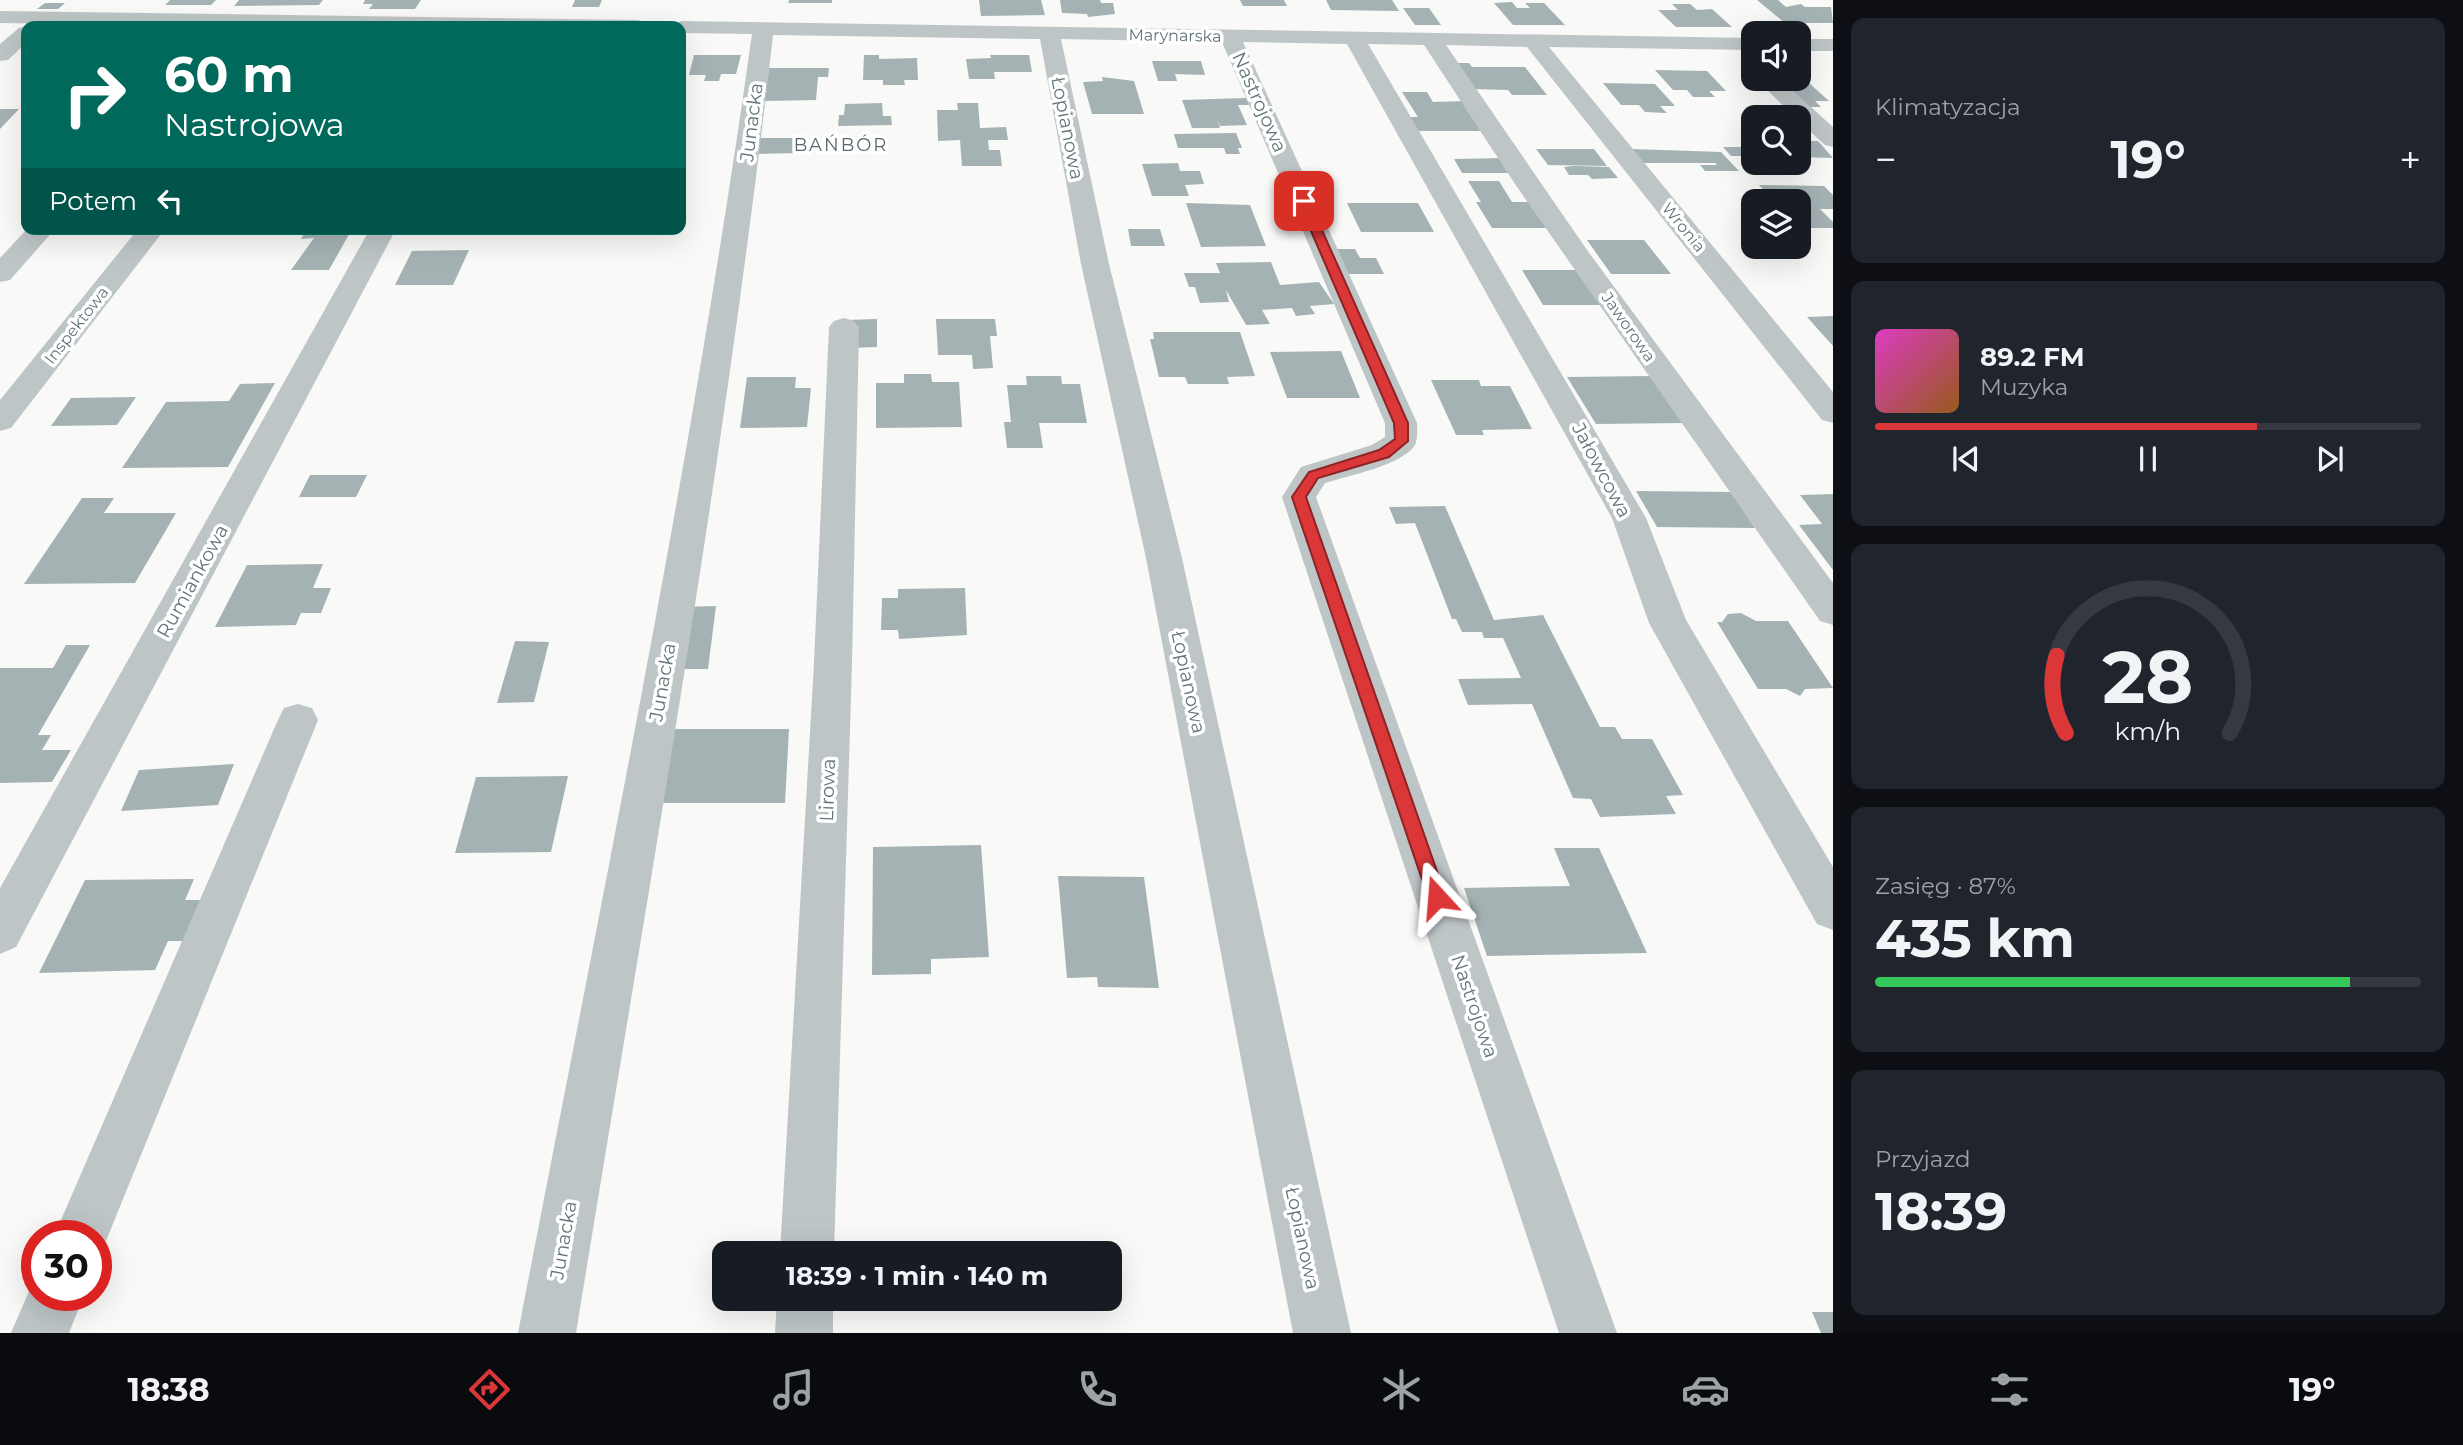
<!DOCTYPE html>
<html lang="pl">
<head>
<meta charset="utf-8">
<style>
	body { margin:0; font-family:Montserrat,sans-serif; background:#20242c; color:#f1f3f6; height:100vh; display:flex; flex-direction:column; font-size:26px; white-space:nowrap }
	* { box-sizing:border-box; margin:0 }
	p { font-size:23px; color:#9ea1a6 }
	.icon { flex:none; width:38px; height:38px; fill:none; stroke:currentColor; stroke-width:2; stroke-linecap:round; stroke-linejoin:round }
	.map { position:relative; flex:1; overflow:hidden }
	.sheet { display:flex; flex-direction:column; gap:18px; padding:18px; background:#0d0f14; width:630px }
	.sheet>* { flex:none }
	.top-card { position:absolute; left:21px; top:21px; width:665px; height:214px; border-radius:14px; box-shadow:0 7px 28px #0002; background:#00695c; color:#fff; overflow:hidden }
	.controls { position:absolute; left:1741px; top:21px; display:grid; gap:14px }
	.controls a { display:grid; place-items:center; width:70px; height:70px; border-radius:14px; background:#171b24; box-shadow:0 7px 28px #0002; font-size:35px }
	.speed { position:absolute; left:21px; top:1220px; display:flex; gap:14px; font-size:35px; font-weight:700; text-align:center }
	.speed>* { display:grid; place-content:center; width:91px; height:91px; border-radius:50%; background:#171b24; box-shadow:0 7px 28px #0002; line-height:1 }
	.speed .limit { border:10px solid #d22; background:#fff; color:#111 }
	.pin { position:absolute; display:grid; place-items:center; width:60px; height:60px; color:#fff; margin:-30px; border-radius:14px; box-shadow:0 4px 10px #0006 }
	.me { position:absolute; width:77px; margin:-38px; rotate:341deg; stroke-linejoin:round; filter:drop-shadow(0 0 5px #0008) }
	.turn { display:flex; align-items:center; gap:24px; height:147px; padding:0 28px; font-size:32px }
	.turn .icon { width:91px; height:91px; stroke-width:2.5 }
	.turn b { display:block; font-size:49px; line-height:60px }
	.then { display:flex; align-items:center; height:66px; padding:0 28px; background:#0003; gap:14px; font-size:26px }
	.big { font-size:52px; font-weight:700; line-height:1.1 }
	.sheet .tile { flex:1; display:flex; flex-direction:column; justify-content:center; gap:10px; min-width:0; padding:0 24px; border-radius:14px; background:#20242c }
	.sheet .dial { align-items:center; gap:0 }
	.dial svg { height:182px; overflow:visible; fill:none; stroke:#363941; stroke-width:7; stroke-linecap:round; text-anchor:middle }
	.dial text { fill:#f1f3f6; stroke:none }
	.song { display:flex; align-items:center; gap:21px }
	.cover { width:84px; height:84px; border-radius:10px; background:linear-gradient(135deg,hsl(310 70% 55%),hsl(30 70% 35%)) }
	.played { height:7px; border-radius:4px; background:linear-gradient(90deg,#db3638 70%,#363941 70%) }
	.keys { display:flex; justify-content:space-around; direction:ltr }
	.heat { display:flex; justify-content:space-between; align-items:center; font-size:38px; direction:ltr }
	.charge { height:10px; border-radius:5px; background:linear-gradient(90deg,#34c759 87%,#363941 0) }
	.trip { position:absolute; left:712px; top:1241px; width:410px; height:70px; border-radius:14px; background:#171b24; box-shadow:0 7px 28px #0002; font-weight:700; line-height:70px; text-align:center }
	.menu { display:flex; height:112px; justify-content:space-around; align-items:center; background:#090b0e; color:#9ea1a6 }
	.menu .icon { width:49px; height:49px }
	.menu .selected { color:#db3638 }
	.menu b { font-size:32px; color:#f1f3f6 }
	main { display:flex; flex:1; min-height:0 }
	.map>svg:first-child { display:block }
	.building { fill:#a5b2b4 }
	.lines { fill:none; stroke-linecap:round; stroke-linejoin:round }
	.minor { fill:#bec5c7; fill-rule:evenodd }
	.route { fill:#db3638; stroke:#8e2324; stroke-width:2 }
	.labels { text-anchor:middle; stroke-width:7; stroke-linejoin:round; paint-order:stroke }
	.far-street-label { font-size:16px; fill:#61767b; stroke:#fff }
	.far-neighbourhood-label { font-size:18px; letter-spacing:2px; fill:#58686c; stroke:#fff }
	.street-label { font-size:19px; fill:#61767b; stroke:#fff }
</style>
</head>
<body>
<main>
<div class="map">
<svg width="1833" height="1333" viewBox="0 0 1833 1333">
	<rect width="100%" height="100%" fill="#f9f9f7"/>
	<path class="building" d="M170 0H216L211 5H165Z
		M239 0H323L319 5 234 6Z
		M365 0H421L415 9H369L373 4H363Z
		M575 0H602L599 7H572Z
		M789 0H832V3H788Z
		M979 0H1041L1045 15 981 16Z
		M1060 0H1100L1101 3H1113L1115 14 1088 17 1087 14 1062 13Z
		M1240 0H1284L1287 6H1243Z
		M1326 0H1392L1399 11 1331 10Z
		M1757 0H1778L1786 7 1801 4 1805 7H1831L1833 23H1785Z
		M1512 2 1517 8H1530L1525 3H1544L1565 25H1513L1494 3Z
		M45 3H65L58 9H37Z
		M1672 4H1690L1697 10 1712 9 1732 27H1676L1658 10H1678Z
		M1403 8H1429L1441 25H1415Z
		M694 55H741L736 74H721L719 81H704L706 75H689Z
		M864 55H879V59L917 58 918 80H904L905 85H883V80H863Z
		M990 55H1029L1032 72H994L995 79H969L966 59 991 58Z
		M1152 61H1201L1205 75 1175 74 1177 81H1158Z
		M1453 63H1469L1472 67H1525L1547 95H1512L1508 90 1471 89Z
		M769 68H829L828 77H818L816 100 764 101Z
		M1655 70 1707 71 1726 91H1709L1715 97H1693L1687 90H1673Z
		M1799 74 1829 101H1815L1821 107H1804L1773 79H1799Z
		M1102 77 1134 81 1144 114H1092L1083 82 1103 81Z
		M1603 83 1655 84 1675 106H1660L1667 113 1645 112 1639 105H1621Z
		M1402 92H1427L1433 102 1465 101 1485 131H1417L1407 117H1418Z
		M1246 98 1249 105H1238L1247 125 1220 126 1217 119 1220 128H1192L1182 100Z
		M882 103 883 116H891L892 125 838 126 839 115H844L845 104Z
		M957 103H978L980 128 1006 127 1008 140H988L989 150H1000L1002 166H962L960 140 938 141 937 110H958Z
		M0 109H19L0 129Z
		M1236 133 1242 148H1238L1240 154H1226L1224 148H1178L1174 134Z
		M756 138H801L800 153 754 154Z
		M1799 141H1818L1833 158 1799 157Z
		M1723 147H1754V156H1731Z
		M1536 149H1594L1607 166 1548 165Z
		M1632 149 1721 152 1739 171H1705L1700 165H1717L1715 163H1643Z
		M1506 158 1515 173H1462L1454 159Z
		M1178 163 1180 171H1200L1204 184 1185 185 1189 196H1152L1142 164Z
		M1574 166 1609 167 1618 178 1592 179 1588 175H1569L1564 167Z
		M1468 181H1499L1512 202H1534L1552 228H1492L1476 202H1481Z
		M1759 185 1824 186 1833 195V209H1820L1833 222V228H1799V201H1774Z
		M1186 203 1250 205 1266 246 1201 247Z
		M1347 203H1418L1434 232H1361Z
		M307 229H352L329 270H291L314 238 301 239Z
		M1128 229H1160L1165 246H1131Z
		M1587 240H1644L1671 274H1611Z
		M1332 249H1355L1360 258H1376L1384 274H1343Z
		M469 250 453 285H395L412 251Z
		M1271 262 1280 285 1319 282 1334 304 1310 306 1315 314 1296 316 1292 308 1262 310 1270 324 1246 325 1226 290 1229 302 1200 303 1195 287H1189L1184 273H1220L1216 263Z
		M1522 270H1580L1604 305H1543Z
		M1833 316V346L1807 317Z
		M877 319V347L847 348V320Z
		M936 319H995L997 336H990L993 368 973 369 972 355H938Z
		M1153 332H1240L1255 376 1227 377 1229 384H1188L1185 377H1159L1150 339H1154Z
		M1341 351 1360 398H1287L1270 352Z
		M904 374H931L932 382H959L962 427 876 428V383H904Z
		M1026 376H1061L1062 384H1080L1087 423H1039L1043 448H1007L1004 422H1011L1007 385H1027Z
		M1651 376 1684 423 1596 424 1567 377Z
		M747 377H796L795 388H811L807 427 740 428Z
		M1431 380H1479L1481 386H1510L1532 429 1482 430 1484 435H1456Z
		M275 383 228 467 122 468 166 402 229 401 240 384Z
		M136 397 117 425 51 426 71 398Z
		M310 475H367L356 497H299Z
		M1636 491 1731 492 1755 528 1657 527Z
		M1833 494V570L1799 525 1822 524 1800 495Z
		M82 498H114L104 513H176L135 583 24 584Z
		M1445 506 1494 620 1543 615 1600 727H1615L1622 739H1652L1683 795 1666 796 1676 814 1600 817 1591 799 1573 798 1532 704 1468 705 1458 679 1521 678 1503 638H1484L1482 632H1462L1456 619H1452L1415 523 1396 524 1389 507Z
		M323 564 313 588H331L321 613H301L296 625 215 627 247 565Z
		M965 588 967 635 899 639 898 630H881L882 598H898V589Z
		M716 606 708 669H672L682 607Z
		M1741 613 1756 621H1788L1833 688 1805 689 1800 696 1786 689H1758L1717 622H1722L1728 614Z
		M515 641 549 642 534 702 497 703Z
		M66 645H90L38 735H51L42 750H71L52 782 0 783V668H53Z
		M666 729H789L785 803H654Z
		M234 764 218 805 121 811 139 770Z
		M568 776 551 852 455 853 476 777Z
		M981 845 989 957 931 959V974L872 975 873 847Z
		M1554 848H1599L1647 953 1487 956 1464 888 1570 886Z
		M1058 876 1144 877 1159 988 1098 987 1097 977 1067 978Z
		M194 879 185 900H202L186 941H168L155 970 39 973 85 880Z
		M1812 1312H1833V1333H1821Z"/>
	<g class="lines">
		<path class="minor" d="M0 11 638 20 645 22 648 26H221L0 23Z
			M681 21 1754 38V50L1549 47 1833 392V423L1822 420 1527 47 1446 45 1587 250 1833 583V625L1820 621 1515 184 1424 45 1368 44 1646 518 1686 620 1833 867V930L1817 924 1649 623 1612 518 1347 44 1243 42 1417 423C1417 430 1418 438 1415 445 1403 465 1347 476 1325 483L1316 497 1617 1333H1559L1282 497 1301 467 1372 445 1385 437V423L1222 42 1061 39 1109 264 1182 558 1351 1333H1293L1146 558 1081 264 1040 39 773 35C724 470 646 901 576 1333H518C601 901 691 470 752 34L681 33V26H671Z
			M26 26V43L8 60 0 61V44L19 28Z
			M1799 39H1833V51H1799Z
			M1756 79H1780L1833 127V147L1825 145 1799 121V117H1795Z
			M27 229H55L10 280 0 282V258Z
			M138 229H165L11 428 0 431V400Z
			M370 229H396L16 947 0 954V888Z
			M844 318 854 321 859 327 852 663 834 1253H780L814 663 829 327 834 321Z
			M298 704 312 708 318 720 108 1236 100 1255 96 1257V1236H54L278 720 284 708Z
			M36 1275 37 1295H84L69 1333H11Z
			M777 1298H833V1333H775Z"/>
	</g>
	<path class="route" d="M1304 198 1309 201 1408 423V441L1389 457 1318 478 1306 497 1446 897 1444 903 1437 905 1431 903 1428 897 1292 497 1309 472 1379 450 1395 439 1394 423 1298 201Z"/>
	<g class="labels">
		<g class="far-street-label">
			<text transform="translate(1175 35) rotate(1)" y="6">Marynarska</text>
			<text transform="translate(1684 227) rotate(51)" y="6">Wronia</text>
			<text transform="translate(76 325) rotate(-52)" y="6">Inspektowa</text>
			<text transform="translate(1629 327) rotate(55)" y="6">Jaworowa</text>
		</g>
		<g class="far-neighbourhood-label">
			<text x="841" y="151">BAŃBÓR</text>
		</g>
		<g class="street-label">
			<text transform="translate(1260 102) rotate(66)" y="7">Nastrojowa</text>
			<text transform="translate(751 122) rotate(-83)" y="7">Junacka</text>
			<text transform="translate(1068 128) rotate(79)" y="7">Łopianowa</text>
			<text transform="translate(1602 470) rotate(62)" y="7">Jałowcowa</text>
			<text transform="translate(192 581) rotate(-61)" y="7">Rumiankowa</text>
			<text transform="translate(662 682) rotate(-80)" y="7">Junacka</text>
			<text transform="translate(1189 682) rotate(78)" y="7">Łopianowa</text>
			<text transform="translate(827 790) rotate(-88)" y="7">Lirowa</text>
			<text transform="translate(1475 1006) rotate(71)" y="7">Nastrojowa</text>
			<text transform="translate(1303 1238) rotate(78)" y="7">Łopianowa</text>
			<text transform="translate(563 1240) rotate(-80)" y="7">Junacka</text>
		</g>
	</g>
</svg>
<div class="controls">
<a><svg class="icon" aria-label="sound" viewBox="0 0 24 24"><path d="M4 9h4l5-4v14l-5-4H4zM17 9q2 3 0 6"/></svg></a>
<a><svg class="icon" aria-label="search" viewBox="0 0 24 24"><circle cx="10" cy="10" r="6"/><path d="M15 15l6 6"/></svg></a>
<a><svg class="icon" aria-label="layers" viewBox="0 0 24 24"><path d="M12 4l9 5-9 5-9-5zM3 14l9 5 9-5"/></svg></a>
</div>
<div class="speed"><div class="limit">30</div></div>
<div class="pin" style="left:1304px;top:201px;background:#d93025"><svg class="icon" aria-label="arrive" viewBox="0 0 24 24"><path d="M6 21V4h12l-3 4 3 4H6"/></svg></div>
<svg class="me" style="left:1437px;top:897px" viewBox="-20 -20 40 40"><path d="M0-17L14 15 0 8-14 15z" fill="#db3638" stroke="#fff" stroke-width="4"/></svg>
<div class="trip">18:39 · 1 min · 140 m</div>
<div class="top-card">
<div class="turn"><svg class="icon" aria-label="right" viewBox="0 0 24 24"><path d="M7 20v-9h11M14 6l5 5-5 5"/></svg><div><b>60 m</b>Nastrojowa</div></div>
<div class="then">Potem<svg class="icon" aria-label="left" viewBox="0 0 24 24"><path d="M17 20v-9H6M10 6l-5 5 5 5"/></svg></div>
</div>
</div>
<section class="sheet">
<div class="tile"><p>Klimatyzacja</p>
<div class="heat"><a>−</a><b class="big">19°</b><a>+</a></div>
</div>
<div class="tile">
<div class="song"><i class="cover"></i><div><b>89.2 FM</b><p>Muzyka</p></div></div>
<div class="played"></div>
<div class="keys"><svg class="icon" aria-label="previous" viewBox="0 0 24 24"><path d="M18 5L8 12l10 7zM5 5v14"/></svg><svg class="icon" aria-label="pause" viewBox="0 0 24 24"><path d="M8 5v14M16 5v14"/></svg><svg class="icon" aria-label="next" viewBox="0 0 24 24"><path d="M6 5l10 7-10 7zM19 5v14"/></svg></div>
</div>
<div class="tile dial"><svg viewBox="0 0 100 80">
<path d="M14 69A42 42 0 1 1 86 69"/>
<path d="M14 69A42 42 0 0 1 10 35" stroke="#db3638"/>
<text x="50" y="56" font-size="32" font-weight="700">28</text>
<text x="50" y="72" font-size="11">km/h</text>
</svg></div>
<div class="tile"><p>Zasięg · 87%</p><b class="big">435 km</b><div class="charge"></div></div>
<div class="tile"><p>Przyjazd</p><b class="big">18:39</b></div>
</section>
</main>
<nav class="menu">
<b>18:38</b>
<svg class="icon selected" aria-label="directions" viewBox="0 0 24 24"><path d="M12 3l9 9-9 9-9-9zM9 14v-3h6M13 9l2 2-2 2"/></svg>
<svg class="icon" aria-label="music" viewBox="0 0 24 24"><path d="M9 18V5l10-2v13"/><circle cx="6" cy="18" r="3"/><circle cx="16" cy="16" r="3"/></svg>
<svg class="icon" aria-label="phone" viewBox="0 0 24 24"><path d="M5 4h4l2 5-3 2q2 4 5 5l2-3 5 2v4C11 20 4 13 5 4z"/></svg>
<svg class="icon" aria-label="climate" viewBox="0 0 24 24"><path d="M12 3v18M4 7l16 10M4 17L20 7"/></svg>
<svg class="icon" aria-label="car" viewBox="0 0 24 24"><path d="M5 17H2v-5l4-1 3-4h7l3 4 3 1v5h-3M9 17h6M6 11h13"/><circle cx="7" cy="17" r="2"/><circle cx="17" cy="17" r="2"/></svg>
<svg class="icon" aria-label="filters" viewBox="0 0 24 24"><path d="M4 7h16M4 17h16"/><circle cx="9" cy="7" r="2"/><circle cx="15" cy="17" r="2"/></svg>
<b>19°</b>
</nav>
</body>
</html>
